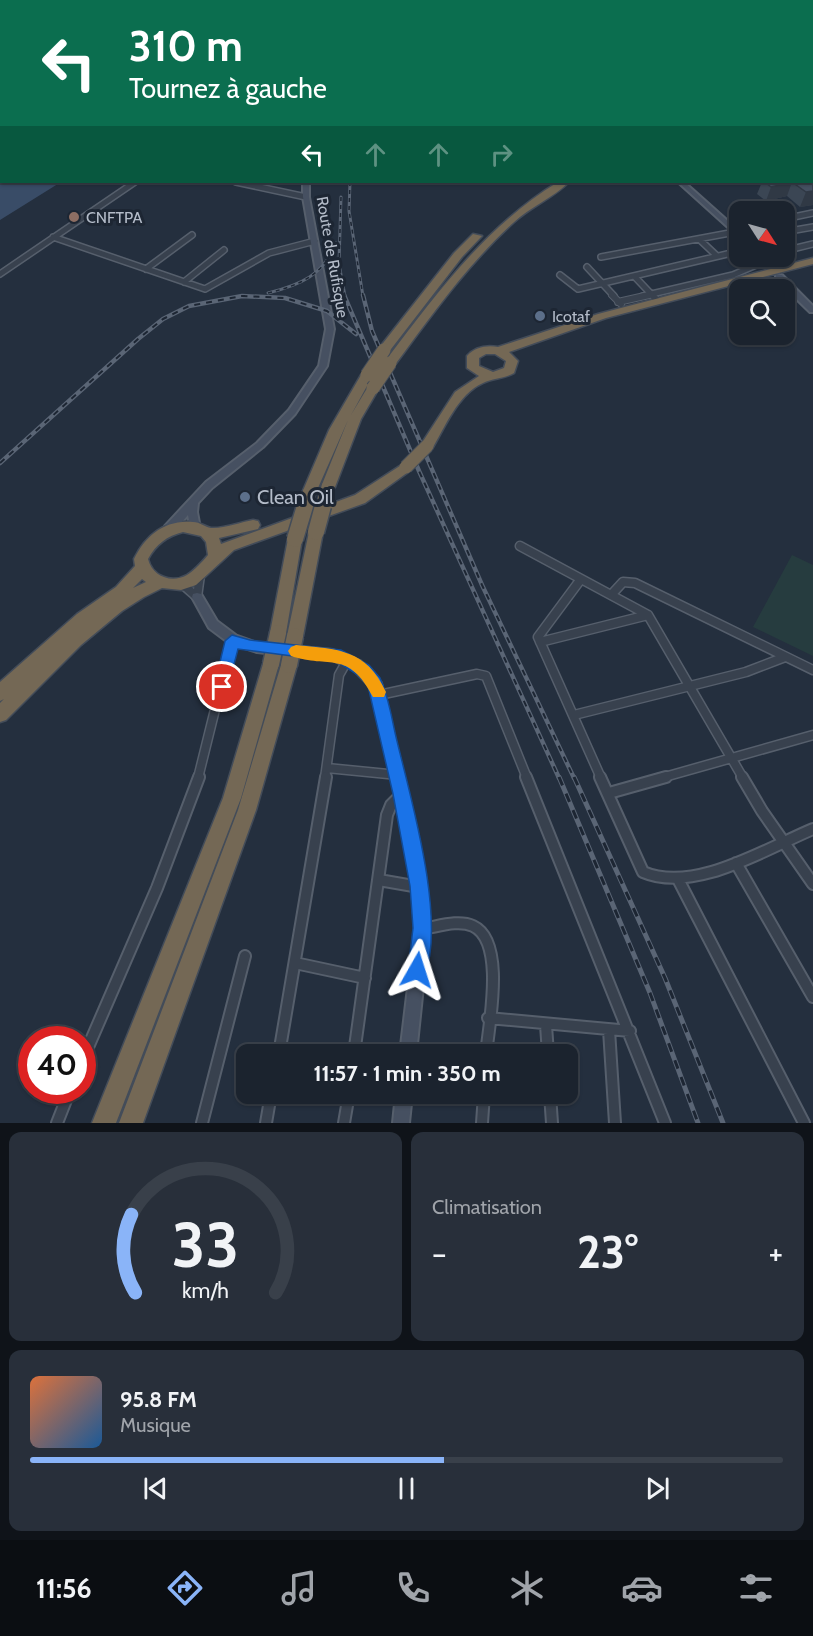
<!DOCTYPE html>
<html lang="fr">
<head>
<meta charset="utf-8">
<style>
	body { margin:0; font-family:Cabin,sans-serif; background:#282f3a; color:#f1f3f6; height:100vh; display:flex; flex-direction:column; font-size:22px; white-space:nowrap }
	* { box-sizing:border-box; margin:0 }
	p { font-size:20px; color:#a0a4aa }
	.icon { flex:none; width:33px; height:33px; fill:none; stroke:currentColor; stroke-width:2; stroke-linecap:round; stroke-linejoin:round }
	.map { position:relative; height:1123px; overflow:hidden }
	.details { display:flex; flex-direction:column; gap:9px; padding:9px; background:#0f1319; flex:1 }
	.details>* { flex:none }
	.guide { position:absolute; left:0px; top:0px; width:813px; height:183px; box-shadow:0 2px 4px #0004,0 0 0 2px #39404a; background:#0b6e4f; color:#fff; overflow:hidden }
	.needle { width:39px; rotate:126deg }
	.fabs { position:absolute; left:729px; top:201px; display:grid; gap:12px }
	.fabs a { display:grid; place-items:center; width:66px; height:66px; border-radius:12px; background:#1b232e; box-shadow:0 2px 4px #0004,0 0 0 2px #39404a; font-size:30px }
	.speed { position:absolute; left:18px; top:1026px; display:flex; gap:12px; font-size:30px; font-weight:700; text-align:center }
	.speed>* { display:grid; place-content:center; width:78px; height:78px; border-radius:50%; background:#1b232e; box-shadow:0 2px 4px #0004,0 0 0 2px #39404a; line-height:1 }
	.speed .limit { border:9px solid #d22; background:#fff; color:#111 }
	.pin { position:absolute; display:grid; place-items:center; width:51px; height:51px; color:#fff; margin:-26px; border:3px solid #fff; border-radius:50%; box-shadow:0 2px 6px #0007 }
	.me { position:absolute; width:66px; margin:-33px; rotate:6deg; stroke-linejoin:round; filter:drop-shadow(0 0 4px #0008) }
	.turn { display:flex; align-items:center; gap:21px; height:126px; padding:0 30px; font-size:27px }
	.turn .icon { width:78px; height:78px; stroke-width:2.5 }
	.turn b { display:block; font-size:42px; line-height:51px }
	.lanes { display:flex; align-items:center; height:57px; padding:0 30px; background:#0003; justify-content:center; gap:30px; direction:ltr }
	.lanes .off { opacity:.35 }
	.big { font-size:45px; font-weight:700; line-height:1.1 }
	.details .widget { flex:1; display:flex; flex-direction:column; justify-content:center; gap:9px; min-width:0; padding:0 21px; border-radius:12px; background:#282f3a }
	.details .dial { align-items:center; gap:0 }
	.dial svg { height:156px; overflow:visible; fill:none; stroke:#39404a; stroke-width:7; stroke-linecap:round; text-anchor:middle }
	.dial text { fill:#f1f3f6; stroke:none }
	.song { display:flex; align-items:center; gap:18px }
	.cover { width:72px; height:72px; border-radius:9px; background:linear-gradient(135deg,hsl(20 70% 55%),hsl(210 70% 35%)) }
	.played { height:6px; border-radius:3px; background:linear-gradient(90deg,#8ab4f8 55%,#39404a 55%) }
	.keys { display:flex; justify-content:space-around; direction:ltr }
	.heat { display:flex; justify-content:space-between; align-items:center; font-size:33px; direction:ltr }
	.details .tiles { flex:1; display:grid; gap:9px; grid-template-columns:1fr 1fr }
	.widget:last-child { grid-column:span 2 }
	.trip { position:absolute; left:236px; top:1044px; width:342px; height:60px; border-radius:12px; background:#1b232e; box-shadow:0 2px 4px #0004,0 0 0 2px #39404a; font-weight:700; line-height:60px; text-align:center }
	.tab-bar { display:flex; height:96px; justify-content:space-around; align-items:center; background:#0b0e12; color:#a0a4aa }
	.tab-bar .icon { width:42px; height:42px }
	.tab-bar .current { color:#8ab4f8 }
	.tab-bar b { font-size:27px; color:#f1f3f6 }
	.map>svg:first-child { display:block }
	.green { fill:#263c3f }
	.water { fill:#394c67 }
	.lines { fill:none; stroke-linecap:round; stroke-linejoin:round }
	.street-far3-casing { stroke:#565f6c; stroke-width:8 }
	.street-far2-casing { stroke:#565f6c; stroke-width:8 }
	.street-far1-casing { stroke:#565f6c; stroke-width:11 }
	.street-casing { stroke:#565f6c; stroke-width:14 }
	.secondary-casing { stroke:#565f6c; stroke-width:4 }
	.highway-casing { stroke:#434c59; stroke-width:3 }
	.street-far3 { stroke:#38414e; stroke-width:5 }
	.street-far2 { stroke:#38414e; stroke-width:6 }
	.street-far1 { stroke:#38414e; stroke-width:8 }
	.street { stroke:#38414e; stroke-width:10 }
	.secondary { fill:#465061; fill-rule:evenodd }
	.highway { fill:#746855; fill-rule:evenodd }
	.rail-far2-casing { stroke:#5a6575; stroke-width:3 }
	.rail-far1-casing { stroke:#5a6575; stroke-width:4.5 }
	.rail-casing { stroke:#5a6575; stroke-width:5 }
	.rail-far2 { stroke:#1d2633; stroke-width:1.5; stroke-dasharray:4; stroke-linecap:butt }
	.rail-far1 { stroke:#1d2633; stroke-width:2; stroke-dasharray:6; stroke-linecap:butt }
	.rail { stroke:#1d2633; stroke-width:3; stroke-dasharray:9; stroke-linecap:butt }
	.highway-bridge-far1-casing { stroke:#434c59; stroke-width:15; stroke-linecap:butt }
	.highway-bridge-casing { stroke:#434c59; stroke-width:19; stroke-linecap:butt }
	.highway-bridge-far1 { stroke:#746855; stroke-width:13 }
	.highway-bridge { stroke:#746855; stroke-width:16 }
	.wall { fill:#3b4654 }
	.shaded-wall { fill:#303945 }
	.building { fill:#455162; stroke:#303945; stroke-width:1.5 }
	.route { fill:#1a73e8; stroke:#114b97; stroke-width:1.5 }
	.slow { fill:#f59e0b }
	.education-dot { fill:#8d6e63; stroke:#1d2633; stroke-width:2 }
	.service-dot { fill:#5c6f8a; stroke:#1d2633; stroke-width:2 }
	.labels { text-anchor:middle; stroke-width:6; stroke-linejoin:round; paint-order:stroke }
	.far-poi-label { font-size:16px; fill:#b4bcc9; stroke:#1d2633; text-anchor:start }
	.far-street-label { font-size:16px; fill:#b4bcc9; stroke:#1d2633 }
	.poi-label { font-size:20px; fill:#b4bcc9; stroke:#1d2633; text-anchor:start }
</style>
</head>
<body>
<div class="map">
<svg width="813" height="1123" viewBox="0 0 813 1123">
	<rect width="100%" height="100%" fill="#242f3e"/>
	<path class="green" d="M792 555 813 565V656L753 627Z"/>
	<path class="water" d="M0 0H313L2 2V182H61L0 220Z"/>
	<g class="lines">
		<defs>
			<path id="street-far3" d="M236 182 306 197
				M784 219 813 213
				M784 232 813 227
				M53 237 205 289 269 253 315 241
				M699 239 717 256
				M784 251 813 244
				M601 257 735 232
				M587 267 614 296
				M146 269 192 235
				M0 274 135 182
				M560 275 578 289 740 251
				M635 277 653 296
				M184 282 224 250
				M643 296 733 275 756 265 751 256"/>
			<path id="street-far2" d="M612 295 621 304
				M652 295 658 301
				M618 302 649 295"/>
			<path id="street-far1" d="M520 546 648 615 743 778
				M581 579 538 637 601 778
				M181 583 197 597
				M611 595 623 582 635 583 813 670
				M197 597 200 575
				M540 642 648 615
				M379 695 477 674 486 676 527 778
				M574 715 746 672 785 657
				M327 768 398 775
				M198 778 232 641
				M325 778 339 675 348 659
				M661 778 813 735"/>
			<path id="street" d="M526 777 665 1123
				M600 777 643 872C694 894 765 849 813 829
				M742 777 762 811 813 884
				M609 793 666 777
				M736 863 813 997
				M379 880 419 887
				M679 881 804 1123
				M422 929C437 927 458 919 473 926 506 941 489 1024 486 1054
				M295 963 365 978
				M488 1018 630 1031
				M546 1025 548 1054
				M609 1030 615 1123
				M279 1054 326 777
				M354 1054 387 815 391 805 402 794
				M82 1061 157 888 199 777
				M550 1094 552 1123
				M57 1123 70 1090
				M202 1123 245 956
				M266 1123 271 1094
				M344 1123 349 1094
				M482 1123 484 1094"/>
			<path id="secondary" d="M480 0H484L479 2Z
				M497 0H502L496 2Z
				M613 0H619L611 2Z
				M303 182H309V197L334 329 327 366 295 414 263 447 212 488 198 503 197 512 200 528 199 531H191L188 515 173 532H165L164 529 165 526 206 482 257 443 289 410 319 366 326 329 303 197Z
				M678 182H684L740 232V238Z
				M758 256H766L780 270V274H774Z
				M776 275H782L813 306V312H810L776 279Z
				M197 593 201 594 217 621 237 636 257 643 333 650 360 661 381 683 408 794 426 887 429 929 416 1054H400L415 929 412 887 396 794 370 686 352 668 332 660 257 652 229 643 209 628 192 597 193 594Z
				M396 1094H412L409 1123H393Z"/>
			<path id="highway" d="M558 182H569C553 198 530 207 513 223 467 265 431 316 394 366H386V360C437 293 485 227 558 182Z
				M473 234 482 236 462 257 388 353H380V347L454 253Z
				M813 258V264L606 318 509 352 518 361 514 373C504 379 493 378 483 383 458 394 445 427 432 449L427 451 420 446 455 392 479 376 467 368V356C475 347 487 345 498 347L598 314ZM486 354H495L506 361 504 368 493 372 479 366V358Z
				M367 371 373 375 351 415 369 385H377L379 388 361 419 335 487 328 492 321 487 348 420 314 497H304L302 493 329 430 361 375Z
				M406 462 411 464 413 467 411 470 365 503 234 550 196 585 181 590 162 588 144 597 122 611 81 645 6 720 0 722V703L4 699 0 701V682L77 614 116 587 135 566 134 559C145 536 165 519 193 522 200 522 205 527 211 528 223 529 241 522 253 520L258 521 260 525 258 529 219 538 221 544 355 495ZM183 532 201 536 206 542 208 555C202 562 195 570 187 575 171 584 152 576 148 559 156 544 167 536 183 532ZM142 579 146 582 133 588Z
				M316 526 323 532 303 636 301 641 295 643 289 641 287 636 309 532Z
				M295 533 302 539 286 633 284 638 278 640 272 638 270 633 288 539Z
				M271 657 277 659 279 664 241 798 116 1123H92L223 798 263 664 265 659Z
				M289 658 295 660 297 665 256 810 143 1123H119L238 810 281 665 283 660Z"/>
		</defs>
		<use href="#street-far3" class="street-far3-casing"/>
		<use href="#street-far2" class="street-far2-casing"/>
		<use href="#street-far1" class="street-far1-casing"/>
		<use href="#street" class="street-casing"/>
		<use href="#secondary" class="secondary-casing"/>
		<use href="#highway" class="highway-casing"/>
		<use href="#street-far3" class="street-far3"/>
		<use href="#street-far2" class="street-far2"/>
		<use href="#street-far1" class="street-far1"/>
		<use href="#street" class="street"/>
		<use href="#secondary" class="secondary"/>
		<use href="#highway" class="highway"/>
		<defs>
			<path id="rail-far2" d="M513 2 515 0
				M350 182 349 211 363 296
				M341 197 339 264 345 296
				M268 293C300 285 324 275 336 243
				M241 296H245"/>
			<path id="rail-far1" d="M344 295 419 471 559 778
				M363 295 372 331 482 585 574 778
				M0 463 138 339 163 319 189 306 242 296 285 298 327 311 356 334"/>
			<path id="rail" d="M559 777 650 993 698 1123
				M574 777 665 978 723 1123"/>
		</defs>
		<use href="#rail-far2" class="rail-far2-casing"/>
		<use href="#rail-far1" class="rail-far1-casing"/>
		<use href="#rail" class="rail-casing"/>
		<use href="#rail-far2" class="rail-far2"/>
		<use href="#rail-far1" class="rail-far1"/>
		<use href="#rail" class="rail"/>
		<defs>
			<path id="highway-bridge-far1" d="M367 375 384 350
				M373 388 390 363
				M406 467 427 446
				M304 508 309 493
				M322 508 328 487"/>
			<path id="highway-bridge" d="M316 532 323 506
				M295 539 305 506
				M271 664 278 633
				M289 665 295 636"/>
		</defs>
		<use href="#highway-bridge-far1" class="highway-bridge-far1-casing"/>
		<use href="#highway-bridge" class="highway-bridge-casing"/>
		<use href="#highway-bridge-far1" class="highway-bridge-far1"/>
		<use href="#highway-bridge" class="highway-bridge"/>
	</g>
	<path class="wall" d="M813 166V205L800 207 787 196 766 201 757 194 762 182H792Z"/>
	<path class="shaded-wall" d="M792 182 787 196 766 201 771 187Z
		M813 191V205L800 207 806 192Z"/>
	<path class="building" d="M813 166V191L806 192 792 182H812V167Z
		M765 182H792L771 187Z"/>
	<path class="route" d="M232 635 250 640 341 650 369 665 380 678C389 697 392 721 397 741 411 799 447 922 424 977L417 980 410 977 408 970 413 928 410 886 393 794 368 686 358 675 338 662 238 649 227 691H216L214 687 225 641Z"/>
	<path class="slow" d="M296 645C338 649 366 649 386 692L384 697H373C348 649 330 669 291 656L288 651 291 647Z"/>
	<circle class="education-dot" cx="74" cy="217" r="6"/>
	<g class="service-dot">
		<circle cx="540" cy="316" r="6"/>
		<circle cx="245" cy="497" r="6"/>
	</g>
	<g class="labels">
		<g class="far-poi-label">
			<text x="86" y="223">CNFTPA</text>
			<text x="552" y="322">Icotaf</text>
		</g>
		<g class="far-street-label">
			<text transform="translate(333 257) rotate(80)" y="6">Route de Rufisque</text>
		</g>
		<g class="poi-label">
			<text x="257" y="504">Clean Oil</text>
		</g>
	</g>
</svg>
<div class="fabs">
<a><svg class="needle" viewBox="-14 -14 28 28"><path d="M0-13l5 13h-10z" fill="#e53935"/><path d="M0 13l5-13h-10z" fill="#a0a4aa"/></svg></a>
<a><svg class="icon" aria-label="search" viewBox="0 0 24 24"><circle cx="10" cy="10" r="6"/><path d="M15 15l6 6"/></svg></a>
</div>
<div class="speed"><div class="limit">40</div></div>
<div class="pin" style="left:222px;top:687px;background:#d93025"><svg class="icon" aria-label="arrive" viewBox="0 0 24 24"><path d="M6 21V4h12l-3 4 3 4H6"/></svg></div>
<svg class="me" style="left:417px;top:970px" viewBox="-20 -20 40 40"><path d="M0-17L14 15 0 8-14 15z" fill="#1a73e8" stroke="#fff" stroke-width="4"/></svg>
<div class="trip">11:57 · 1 min · 350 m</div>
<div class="guide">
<div class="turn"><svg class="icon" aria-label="left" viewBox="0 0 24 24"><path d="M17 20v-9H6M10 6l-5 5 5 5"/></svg><div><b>310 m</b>Tournez à gauche</div></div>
<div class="lanes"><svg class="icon" aria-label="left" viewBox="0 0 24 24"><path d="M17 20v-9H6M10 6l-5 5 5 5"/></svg><svg class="icon off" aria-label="ahead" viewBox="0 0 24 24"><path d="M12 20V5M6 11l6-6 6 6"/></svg><svg class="icon off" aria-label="ahead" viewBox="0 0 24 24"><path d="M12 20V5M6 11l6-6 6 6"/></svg><svg class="icon off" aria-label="right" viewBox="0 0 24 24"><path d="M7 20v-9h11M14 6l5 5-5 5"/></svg></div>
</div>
</div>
<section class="details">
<div class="tiles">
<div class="widget dial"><svg viewBox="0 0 100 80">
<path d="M14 69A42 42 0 1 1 86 69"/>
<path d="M14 69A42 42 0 0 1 12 29" stroke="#8ab4f8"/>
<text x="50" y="56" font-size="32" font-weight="700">33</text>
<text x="50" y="72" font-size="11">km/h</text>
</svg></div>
<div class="widget"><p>Climatisation</p>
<div class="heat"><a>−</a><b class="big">23°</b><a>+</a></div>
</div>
<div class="widget">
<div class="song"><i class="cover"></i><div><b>95.8 FM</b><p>Musique</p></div></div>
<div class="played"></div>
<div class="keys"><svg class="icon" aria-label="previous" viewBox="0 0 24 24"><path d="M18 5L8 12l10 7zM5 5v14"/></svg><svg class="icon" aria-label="pause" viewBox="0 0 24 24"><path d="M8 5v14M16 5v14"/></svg><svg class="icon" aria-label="next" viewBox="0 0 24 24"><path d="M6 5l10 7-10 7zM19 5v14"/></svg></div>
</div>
</div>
</section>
<nav class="tab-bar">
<b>11:56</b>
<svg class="icon current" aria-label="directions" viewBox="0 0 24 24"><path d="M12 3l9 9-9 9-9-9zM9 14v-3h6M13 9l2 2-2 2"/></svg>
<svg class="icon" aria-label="music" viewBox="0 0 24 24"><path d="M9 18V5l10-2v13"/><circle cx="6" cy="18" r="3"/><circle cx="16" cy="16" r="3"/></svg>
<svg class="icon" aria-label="phone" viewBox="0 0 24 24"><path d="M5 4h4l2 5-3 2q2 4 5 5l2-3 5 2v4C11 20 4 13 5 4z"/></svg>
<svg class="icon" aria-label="climate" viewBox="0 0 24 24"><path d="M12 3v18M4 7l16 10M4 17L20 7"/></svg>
<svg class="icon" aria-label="car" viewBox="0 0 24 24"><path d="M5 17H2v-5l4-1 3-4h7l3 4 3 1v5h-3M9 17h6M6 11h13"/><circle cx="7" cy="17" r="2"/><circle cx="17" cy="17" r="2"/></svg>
<svg class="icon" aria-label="filters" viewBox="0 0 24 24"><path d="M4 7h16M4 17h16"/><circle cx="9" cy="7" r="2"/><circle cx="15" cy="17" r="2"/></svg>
</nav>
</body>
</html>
